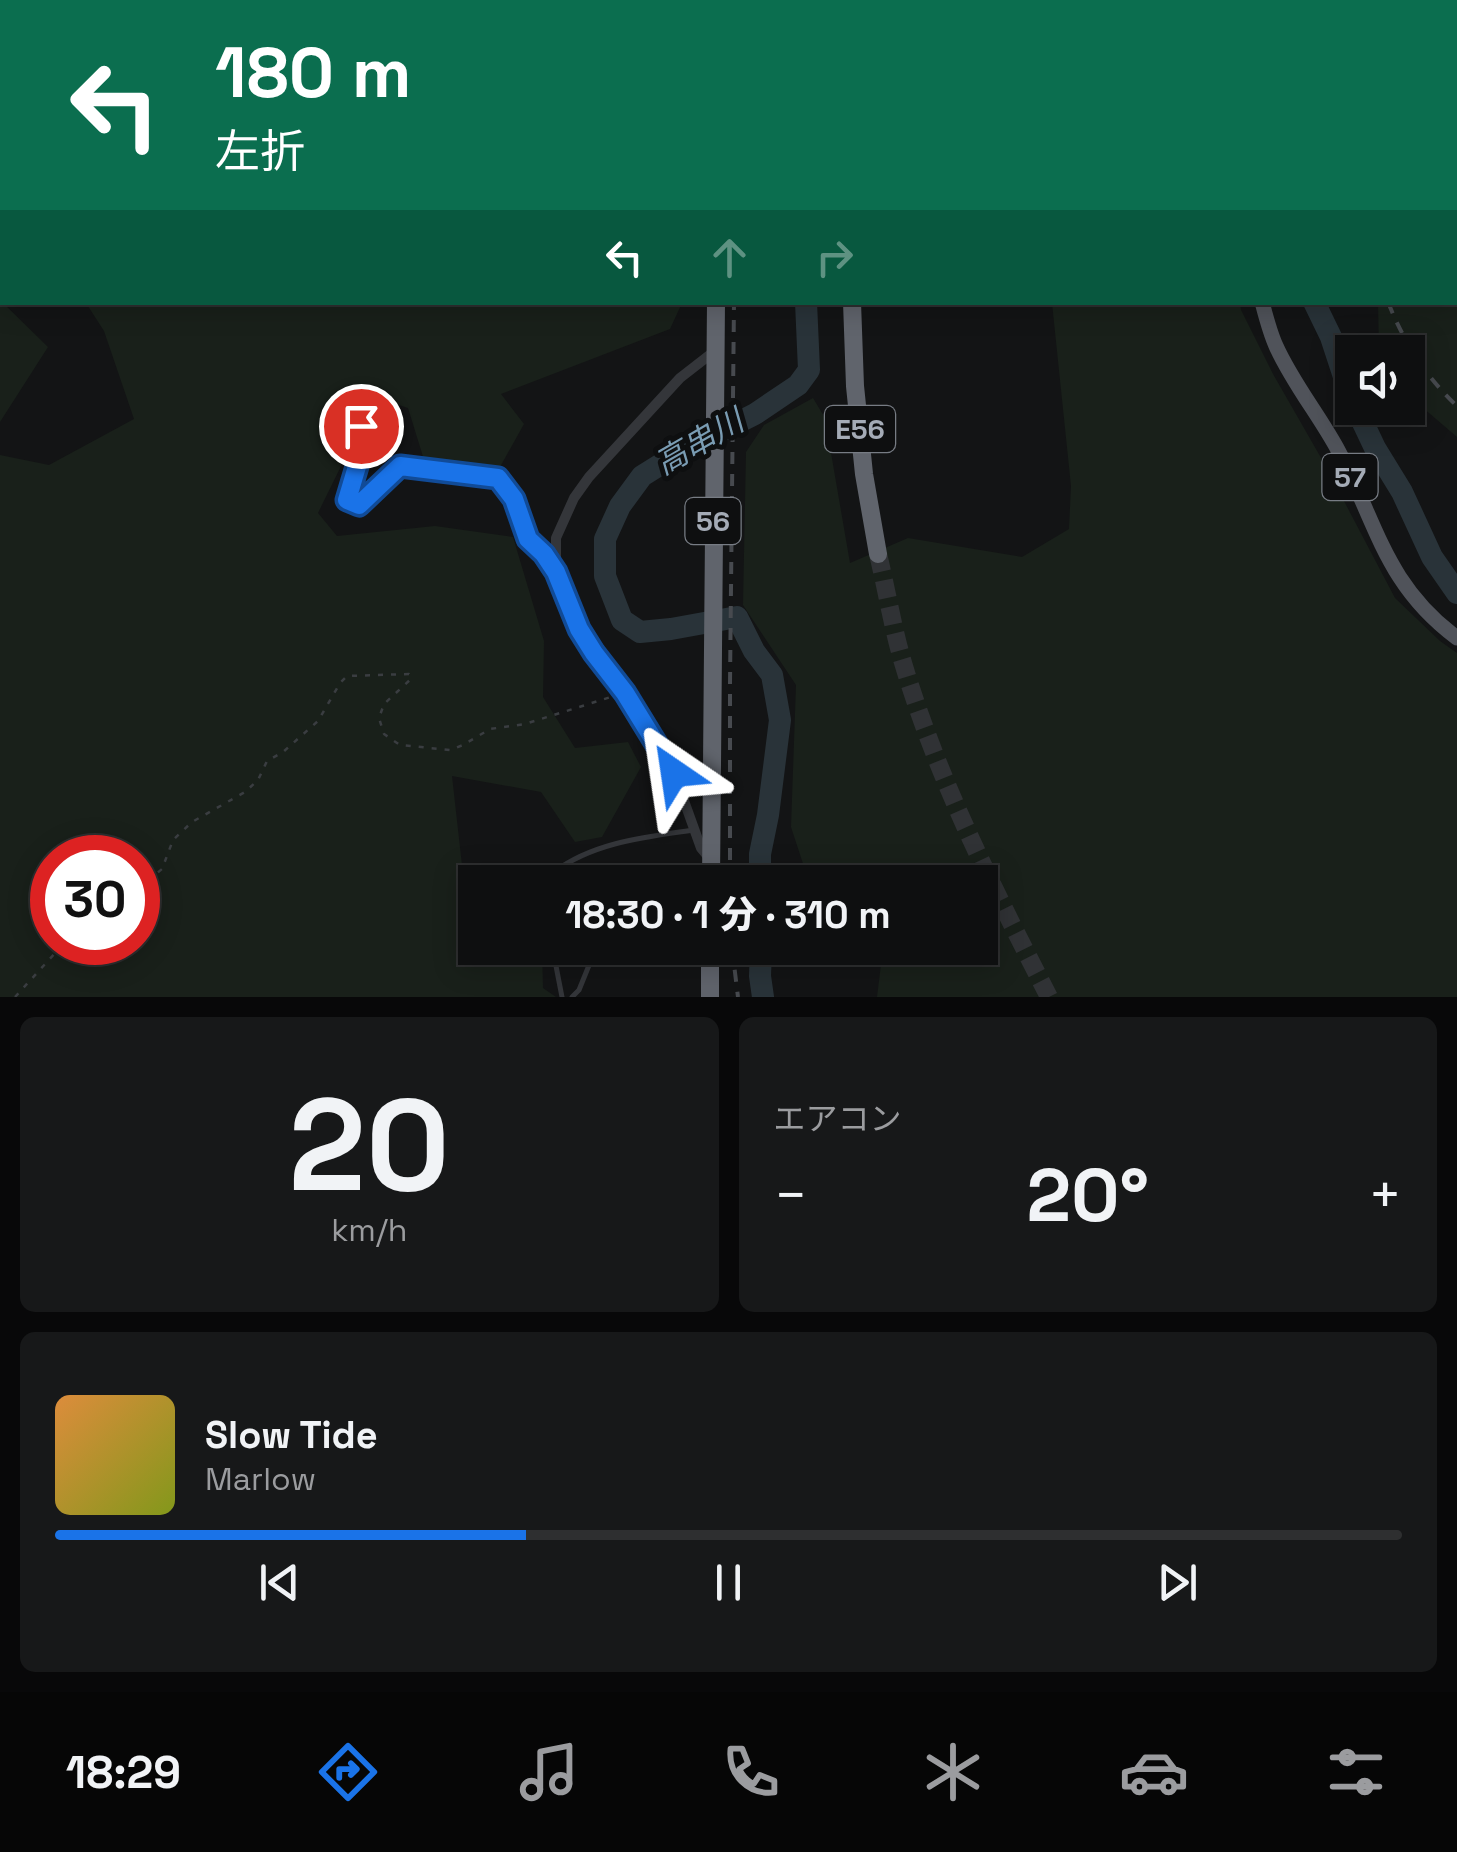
<!DOCTYPE html>
<html lang="ja">
<head>
<meta charset="utf-8">
<style>
	body { margin:0; font-family:"Space Grotesk","Noto Sans JP",sans-serif; background:#171819; color:#f1f3f6; height:100vh; display:flex; flex-direction:column; font-size:38px; white-space:nowrap }
	* { box-sizing:border-box; margin:0 }
	p { font-size:32px; color:#9b9c9f }
	.icon { flex:none; width:55px; height:55px; fill:none; stroke:currentColor; stroke-width:2; stroke-linecap:round; stroke-linejoin:round }
	.map { position:relative; height:997px; overflow:hidden }
	.panel { display:flex; flex-direction:column; gap:20px; padding:20px; background:#080809; flex:1 }
	.panel>* { flex:none }
	.hud { position:absolute; left:0px; top:0px; width:1458px; height:305px; box-shadow:0 5px 25px #0003,0 0 0 2px #2e2f30; background:#0b6e4f; color:#fff; overflow:hidden }
	.tools { position:absolute; left:1335px; top:335px; display:grid; gap:20px }
	.tools a { display:grid; place-items:center; width:90px; height:90px; border-radius:0px; background:#0e0f10; box-shadow:0 5px 25px #0003,0 0 0 2px #2e2f30; font-size:50px }
	.speed { position:absolute; left:30px; top:835px; display:flex; gap:20px; font-size:50px; font-weight:700; text-align:center }
	.speed>* { display:grid; place-content:center; width:130px; height:130px; border-radius:50%; background:#0e0f10; box-shadow:0 5px 25px #0003,0 0 0 2px #2e2f30; line-height:1 }
	.speed .limit { border:15px solid #d22; background:#fff; color:#111 }
	.pin { position:absolute; display:grid; place-items:center; width:85px; height:85px; color:#fff; margin:-42px; border:5px solid #fff; border-radius:50%; box-shadow:0 2px 10px #0007 }
	.me { position:absolute; width:110px; margin:-55px; rotate:328deg; stroke-linejoin:round; filter:drop-shadow(0 0 8px #0008) }
	.turn { display:flex; align-items:center; gap:35px; height:210px; padding:0 50px; font-size:45px }
	.turn .icon { width:130px; height:130px; stroke-width:2.5 }
	.turn b { display:block; font-size:70px; line-height:85px }
	.lanes { display:flex; align-items:center; height:95px; padding:0 50px; background:#0003; justify-content:center; gap:50px; direction:ltr }
	.lanes .off { opacity:.35 }
	.big { font-size:75px; font-weight:800; line-height:1.1 }
	.panel .tile { flex:1; display:flex; flex-direction:column; justify-content:center; gap:15px; min-width:0; padding:0 35px; border-radius:15px; background:#171819 }
	.panel .dial { align-items:center; gap:0 }
	.dial b { font-size:130px; line-height:1 }
	.song { display:flex; align-items:center; gap:30px }
	.cover { width:120px; height:120px; border-radius:15px; background:linear-gradient(135deg,hsl(30 70% 55%),hsl(70 70% 35%)) }
	.played { height:10px; border-radius:5px; background:linear-gradient(90deg,#1a73e8 35%,#2e2f30 35%) }
	.keys { display:flex; justify-content:space-around; direction:ltr }
	.heat { display:flex; justify-content:space-between; align-items:center; font-size:55px; direction:ltr }
	.panel .tiles { flex:1; display:grid; gap:20px; grid-template-columns:1fr 1fr }
	.tile:last-child { grid-column:span 2 }
	.trip { position:absolute; left:458px; top:865px; width:540px; height:100px; border-radius:0px; background:#0e0f10; box-shadow:0 5px 25px #0003,0 0 0 2px #2e2f30; font-weight:800; line-height:100px; text-align:center }
	.dock { display:flex; height:160px; justify-content:space-around; align-items:center; background:#060606; color:#9b9c9f }
	.dock .icon { width:70px; height:70px }
	.dock .on { color:#1a73e8 }
	.dock b { font-size:45px; color:#f1f3f6 }
	.map>svg:first-child { display:block }
	.green { fill:#19201a; fill-rule:evenodd }
	.lines { fill:none; stroke-linecap:round; stroke-linejoin:round }
	.river { stroke:#293339; stroke-width:22 }
	.highway-tunnel { stroke:#303235; stroke-width:18; stroke-dasharray:18 9; stroke-linecap:butt }
	.path { stroke:#3a3d41; stroke-width:2.5; stroke-dasharray:5 8; stroke-linecap:butt }
	.lane { stroke:#34363a; stroke-width:5 }
	.street { stroke:#34363a; stroke-width:10 }
	.primary { stroke:#50535a; stroke-width:15 }
	.highway { stroke:#60646c; stroke-width:18 }
	.rail { stroke:#474a4f; stroke-width:4; stroke-dasharray:12 10; stroke-linecap:butt }
	.route-casing { stroke:#114b97; stroke-width:25 }
	.route { stroke:#1a73e8; stroke-width:18 }
	.labels { text-anchor:middle; stroke-width:10; stroke-linejoin:round; paint-order:stroke }
	.shield { fill:#0e0f10; stroke:#777c84; stroke-width:2.5 }
	.shield-label { font-size:28px; font-weight:bold; fill:#a4abb6 }
	.water-label { font-size:32px; font-style:italic; fill:#7a9cb3; stroke:#0e0f10 }
</style>
</head>
<body>
<div class="map">
<svg width="1457" height="997" viewBox="0 0 1457 997">
	<rect width="100%" height="100%" fill="#131415"/>
	<path class="green" d="M229 0H643L644 2H227Z
		M1321 0H1457V437L1408 395V352L1379 351 1378 303 1455 302V2H1323Z
		M0 300 48 347 0 422Z
		M86 303H682L670 329 501 394 524 424 500 467 425 463 408 408 357 391 343 462 318 513 337 536 435 526 513 537 544 641 543 697 575 748 628 742 641 767 602 837 575 842 541 792 452 776 464 883 475 888V948H542L543 988 556 997H0V455L49 465 134 419 104 331ZM52 858H138V942H52Z
		M1052 303H1240L1241 310 1273 374 1324 463 1395 598 1440 641 1457 653V997H877L883 948H980V882H809L791 827 796 685 743 605 746 452 764 425 813 398 825 418 850 563 908 538 1022 557 1069 529 1071 486Z"/>
	<g class="lines">
		<path class="river" d="M771 2V0
			M1273 2V0
			M1314 302 1331 337 1352 401
			M1356 408 1375 448 1402 492 1432 557 1457 593
			M760 882V854L768 815 780 720 772 675 754 651 737 617 671 629 640 632 622 620 605 576V539L620 506 642 476 682 451 755 414 798 385 809 370 806 302
			M761 948 760 976 763 997"/>
		<path class="highway-tunnel" d="M878 554C887 591 893 630 904 666 939 782 994 890 1049 997"/>
		<path class="path" d="M138 889 162 869 173 840 192 822 245 792 258 780 267 761 283 752 318 721 340 683 347 676 409 674 411 679 384 704 379 718 384 734 400 745 450 750 463 745 490 729 525 724 614 696
			M15 997 57 951 68 942"/>
		<path class="lane" d="M361 426 364 443 347 500 359 505 400 466 498 478 514 499 528 539 544 555 554 569
			M552 882 554 872C594 842 646 837 694 830
			M559 948 556 966 562 997
			M644 953 648 948
			M572 997 579 990 596 948"/>
		<path class="street" d="M661 0 662 2
			M158 2 165 0
			M0 116 2 113
			M711 860 701 848 674 773 625 693 593 653 579 629 556 572V538L574 498 589 477 680 378 716 350"/>
		<path class="primary" d="M1117 0 1118 2
			M1262 302C1266 317 1270 333 1276 346 1293 384 1320 416 1339 452 1378 526 1385 584 1457 638"/>
		<path class="highway" d="M713 0V2
			M839 0 840 2
			M852 302 855 386 864 474 878 554
			M711 882 716 302
			M710 948V997"/>
		<path class="rail" d="M1350 0 1351 2
			M735 2V0
			M1388 302C1404 342 1425 376 1457 406
			M730 882V684L734 302
			M732 948 738 997"/>
	</g>
	<g class="lines">
		<defs>
			<path id="route" d="M361 426 364 443 347 500 359 505 400 466 498 478 514 499 528 539 544 554 556 572 579 629 594 653 625 693 674 773"/>
		</defs>
		<use href="#route" class="route-casing"/>
		<use href="#route" class="route"/>
	</g>
	<g class="labels">
		<g class="shield">
			<rect x="825" y="406" width="70" height="46" rx="8"/>
			<rect x="1322.5" y="454" width="55" height="46" rx="8"/>
			<rect x="685.5" y="498" width="55" height="46" rx="8"/>
		</g>
		<g class="shield-label">
			<text x="860" y="439">E56</text>
			<text x="1350" y="487">57</text>
			<text x="713" y="531">56</text>
		</g>
		<g class="water-label">
			<text transform="translate(699 442) rotate(-30)" y="11">高串川</text>
		</g>
	</g>
</svg>
<div class="tools">
<a><svg class="icon" aria-label="sound" viewBox="0 0 24 24"><path d="M4 9h4l5-4v14l-5-4H4zM17 9q2 3 0 6"/></svg></a>
</div>
<div class="speed"><div class="limit">30</div></div>
<div class="pin" style="left:361px;top:426px;background:#d93025"><svg class="icon" aria-label="arrive" viewBox="0 0 24 24"><path d="M6 21V4h12l-3 4 3 4H6"/></svg></div>
<svg class="me" style="left:674px;top:773px" viewBox="-20 -20 40 40"><path d="M0-17L14 15 0 8-14 15z" fill="#1a73e8" stroke="#fff" stroke-width="4"/></svg>
<div class="trip">18:30 · 1 分 · 310 m</div>
<div class="hud">
<div class="turn"><svg class="icon" aria-label="left" viewBox="0 0 24 24"><path d="M17 20v-9H6M10 6l-5 5 5 5"/></svg><div><b>180 m</b>左折</div></div>
<div class="lanes"><svg class="icon" aria-label="left" viewBox="0 0 24 24"><path d="M17 20v-9H6M10 6l-5 5 5 5"/></svg><svg class="icon off" aria-label="ahead" viewBox="0 0 24 24"><path d="M12 20V5M6 11l6-6 6 6"/></svg><svg class="icon off" aria-label="right" viewBox="0 0 24 24"><path d="M7 20v-9h11M14 6l5 5-5 5"/></svg></div>
</div>
</div>
<section class="panel">
<div class="tiles">
<div class="tile dial"><b>20</b><p>km/h</p></div>
<div class="tile"><p>エアコン</p>
<div class="heat"><a>−</a><b class="big">20°</b><a>+</a></div>
</div>
<div class="tile">
<div class="song"><i class="cover"></i><div><b>Slow Tide</b><p>Marlow</p></div></div>
<div class="played"></div>
<div class="keys"><svg class="icon" aria-label="previous" viewBox="0 0 24 24"><path d="M18 5L8 12l10 7zM5 5v14"/></svg><svg class="icon" aria-label="pause" viewBox="0 0 24 24"><path d="M8 5v14M16 5v14"/></svg><svg class="icon" aria-label="next" viewBox="0 0 24 24"><path d="M6 5l10 7-10 7zM19 5v14"/></svg></div>
</div>
</div>
</section>
<nav class="dock">
<b>18:29</b>
<svg class="icon on" aria-label="directions" viewBox="0 0 24 24"><path d="M12 3l9 9-9 9-9-9zM9 14v-3h6M13 9l2 2-2 2"/></svg>
<svg class="icon" aria-label="music" viewBox="0 0 24 24"><path d="M9 18V5l10-2v13"/><circle cx="6" cy="18" r="3"/><circle cx="16" cy="16" r="3"/></svg>
<svg class="icon" aria-label="phone" viewBox="0 0 24 24"><path d="M5 4h4l2 5-3 2q2 4 5 5l2-3 5 2v4C11 20 4 13 5 4z"/></svg>
<svg class="icon" aria-label="climate" viewBox="0 0 24 24"><path d="M12 3v18M4 7l16 10M4 17L20 7"/></svg>
<svg class="icon" aria-label="car" viewBox="0 0 24 24"><path d="M5 17H2v-5l4-1 3-4h7l3 4 3 1v5h-3M9 17h6M6 11h13"/><circle cx="7" cy="17" r="2"/><circle cx="17" cy="17" r="2"/></svg>
<svg class="icon" aria-label="filters" viewBox="0 0 24 24"><path d="M4 7h16M4 17h16"/><circle cx="9" cy="7" r="2"/><circle cx="15" cy="17" r="2"/></svg>
</nav>
</body>
</html>
